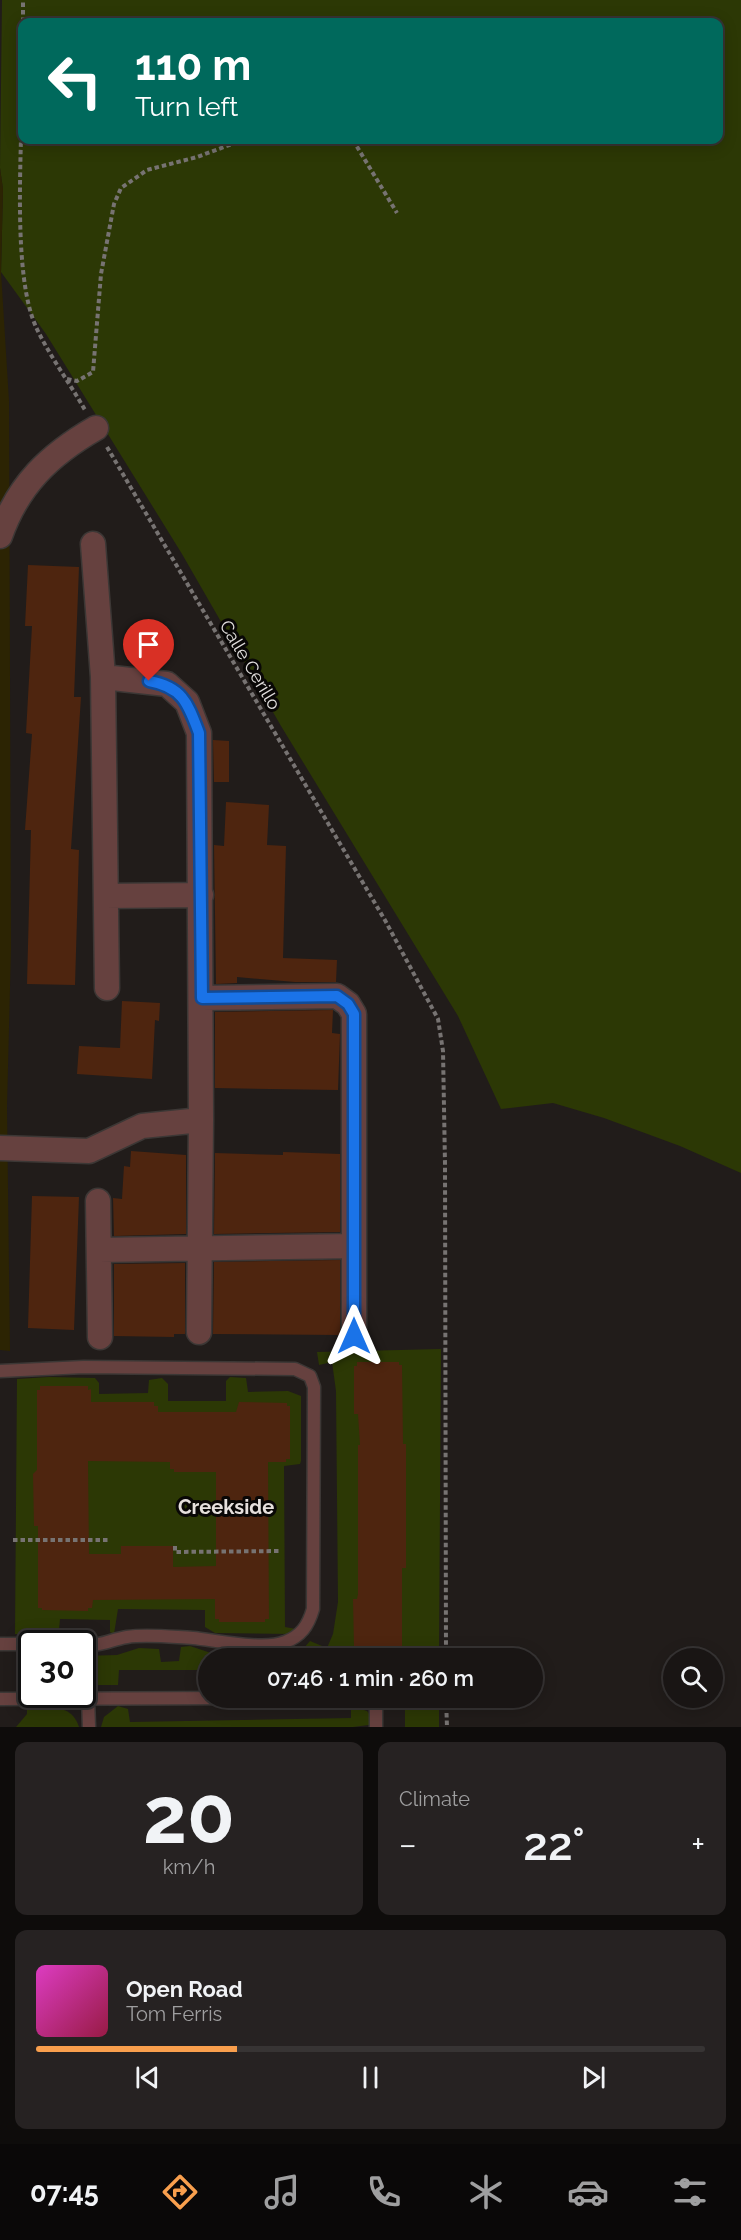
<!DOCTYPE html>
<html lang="en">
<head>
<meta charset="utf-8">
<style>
	body { margin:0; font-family:Raleway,sans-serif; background:#262222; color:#f1f3f6; height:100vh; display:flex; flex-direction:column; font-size:22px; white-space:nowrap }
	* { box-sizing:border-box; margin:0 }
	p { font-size:20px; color:#9f9fa0 }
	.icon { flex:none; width:33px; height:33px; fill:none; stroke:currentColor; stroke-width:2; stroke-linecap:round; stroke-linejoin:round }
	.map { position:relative; height:1727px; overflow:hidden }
	.panel { display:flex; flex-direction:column; gap:15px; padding:15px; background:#0e0c0b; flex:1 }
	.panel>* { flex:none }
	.top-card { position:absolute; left:18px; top:18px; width:705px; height:126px; border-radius:12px; box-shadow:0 3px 15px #0003,0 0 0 2px #373434; background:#00695c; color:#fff; overflow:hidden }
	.fabs { position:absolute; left:663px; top:1648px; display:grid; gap:12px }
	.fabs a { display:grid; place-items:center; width:60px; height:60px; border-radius:50%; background:#191514; box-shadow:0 3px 15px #0003,0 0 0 2px #373434; font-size:30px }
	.speed { position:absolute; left:18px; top:1630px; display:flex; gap:12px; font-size:30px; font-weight:700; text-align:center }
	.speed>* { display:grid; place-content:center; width:78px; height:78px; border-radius:50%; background:#191514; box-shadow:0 3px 15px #0003,0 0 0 2px #373434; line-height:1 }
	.speed .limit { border:3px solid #111; border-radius:9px; background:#fff; color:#111 }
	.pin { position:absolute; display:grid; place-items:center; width:51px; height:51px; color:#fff; margin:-62px -26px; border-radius:50% 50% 50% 0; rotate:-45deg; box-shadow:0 0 6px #0007 }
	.pin .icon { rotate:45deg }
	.me { position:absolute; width:66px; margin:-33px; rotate:0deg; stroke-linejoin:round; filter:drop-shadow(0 0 4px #0008) }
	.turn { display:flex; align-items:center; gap:21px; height:126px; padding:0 18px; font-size:27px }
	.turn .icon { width:78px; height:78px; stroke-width:2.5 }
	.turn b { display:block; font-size:42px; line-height:51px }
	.big { font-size:45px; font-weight:600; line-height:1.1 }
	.panel .widget { flex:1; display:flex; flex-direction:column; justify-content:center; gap:9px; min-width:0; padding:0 21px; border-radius:12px; background:#262222 }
	.panel .dial { align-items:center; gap:0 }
	.dial b { font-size:78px; line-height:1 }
	.song { display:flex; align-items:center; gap:18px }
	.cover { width:72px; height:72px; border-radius:9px; background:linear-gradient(135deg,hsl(310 70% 55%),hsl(340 70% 35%)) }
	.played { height:6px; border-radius:3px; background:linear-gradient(90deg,#f99f4d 30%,#373434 30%) }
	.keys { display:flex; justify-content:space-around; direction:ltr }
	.heat { display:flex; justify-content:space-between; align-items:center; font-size:33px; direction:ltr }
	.panel .tiles { flex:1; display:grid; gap:15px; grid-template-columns:1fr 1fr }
	.widget:last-child { grid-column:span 2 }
	.trip { position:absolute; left:198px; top:1648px; width:345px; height:60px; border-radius:30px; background:#191514; box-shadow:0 3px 15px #0003,0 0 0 2px #373434; font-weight:600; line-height:60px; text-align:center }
	.tabs { display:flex; height:96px; justify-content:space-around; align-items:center; background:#0a0808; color:#9f9fa0 }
	.tabs .icon { width:42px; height:42px }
	.tabs .active { color:#f99f4d }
	.tabs b { font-size:27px; color:#f1f3f6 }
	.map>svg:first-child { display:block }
	.green { fill:#2c3805; fill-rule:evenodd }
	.sand { fill:#2c2403 }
	.building { fill:#4e250f; fill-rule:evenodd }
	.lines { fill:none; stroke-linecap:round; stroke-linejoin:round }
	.service-casing { stroke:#3c3735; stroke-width:15 }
	.minor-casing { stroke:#3c3735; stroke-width:27 }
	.path { stroke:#777372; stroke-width:4; stroke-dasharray:4.5 3; stroke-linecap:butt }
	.service { stroke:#66413f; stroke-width:12 }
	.minor { stroke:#66413f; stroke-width:24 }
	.route-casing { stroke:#114b97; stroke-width:15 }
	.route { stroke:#1a73e8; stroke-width:10 }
	.labels { text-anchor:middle; stroke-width:6; stroke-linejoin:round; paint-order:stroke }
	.street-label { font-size:18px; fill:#e2dfde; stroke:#090706 }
	.neighbourhood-label { font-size:20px; font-weight:bold; fill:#e6e0dd; stroke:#090706 }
</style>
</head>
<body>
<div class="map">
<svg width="741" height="1727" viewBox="0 0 741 1727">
	<rect width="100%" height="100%" fill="#211c1a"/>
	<path class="green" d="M2 0H741V1173L680 1146 604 1118 553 1103 501 1109 458 1016 281 726 182 554 46 334 1 272 3 189 0 168ZM22 22H718V140H22Z
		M441 1349 439 1659H208V1670H119L118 1685H83V1656L117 1655 139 1648 159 1649 161 1662 179 1661 181 1647 190 1646 214 1654 288 1653 303 1649 310 1641 327 1648 333 1634 338 1602 336 1391 332 1362 319 1365 317 1352Z
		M49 1377 95 1378 99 1383V1394L148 1393 149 1380 162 1378 168 1384V1401H226V1381L230 1377 246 1378 248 1392 288 1391 301 1396V1461L300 1464 284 1466 285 1627 296 1629 292 1634 215 1633 205 1627V1610L118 1609 114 1634 110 1632V1620L60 1619 59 1630 55 1634H15L17 1379Z
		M405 1698H439V1727H405Z
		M118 1706 128 1709 130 1722 351 1718V1706L367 1711 370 1715 369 1725 353 1727H101L104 1717Z
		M27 1707C47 1707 72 1703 79 1727H16L27 1714Z"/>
	<path class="sand" d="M0 168 3 189 1 272 9 401 11 948 7 1107 10 1351 0 1350Z"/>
	<path class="building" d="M28 565 79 567 74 697H81L71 849 79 850 75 985 27 984 31 830H25L32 734 26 733 32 626H25Z
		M213 740 229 741V782H214Z
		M226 802 269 805 267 845 286 846 283 958 337 960 336 982H295L237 977V983L216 984 214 845 224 846Z
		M122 1001 160 1003 159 1021 155 1020 152 1079 77 1074 79 1046 120 1048Z
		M333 1010 332 1033 340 1034 338 1090 215 1088V1012Z
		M131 1151 186 1155V1234L114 1236 113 1198 122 1199 124 1166 130 1167Z
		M283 1152 340 1154V1232L214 1234 215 1153 283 1155Z
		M32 1196 79 1197 74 1330 28 1328Z
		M340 1260V1335L213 1334 214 1262Z
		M185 1263V1334H174V1337L114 1336V1264Z
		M357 1362H399V1365H402L403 1444H406V1568H402V1646H398V1649H358L354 1647 353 1599H357L358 1594V1445H360L358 1414H354V1366H357Z
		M40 1386H88V1390L91 1389V1402H154V1406H158V1412H236L239 1402 287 1403V1406H290V1459H286V1462H268L269 1619H265V1622H219V1619H215V1599L93 1600 92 1608H88V1611L42 1610V1608H38V1526H34L33 1474 37 1470V1390H40ZM88 1461 170 1462V1469H174V1472H216V1566L173 1567V1546H121V1554H89Z"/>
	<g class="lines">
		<defs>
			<path id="service" d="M0 1371 84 1367 295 1369 310 1376 314 1387 313 1609C308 1626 301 1636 285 1642 264 1651 215 1640 193 1638 172 1637 147 1634 127 1637 109 1640 103 1646 82 1645
				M0 1644H32
				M88 1698 89 1727
				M289 1698 376 1699V1727
				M0 1699 234 1698"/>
			<path id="minor" d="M0 536C18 485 49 455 96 428
				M93 544 103 677 107 988
				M103 677 167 684 187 702 199 733 201 1120
				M106 896 201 895
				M202 998 337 996 348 1004 354 1014V1336
				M0 1148 89 1151 142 1126 201 1120 199 1332
				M98 1201 100 1337
				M100 1250 354 1246"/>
		</defs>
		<use href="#service" class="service-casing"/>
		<use href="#minor" class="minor-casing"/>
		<path class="path" d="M23 22V0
			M22 90C22 150 12 274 36 327 49 355 69 382 85 410
			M353 140 397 213
			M67 379 77 381 93 372 101 274 114 204 121 188 147 170 197 157 243 140
			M107 447 386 922 438 1019 443 1051 445 1164 446 1659
			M13 1540H110
			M175 1546V1552L281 1551
			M446 1698 447 1727"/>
		<use href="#service" class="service"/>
		<use href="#minor" class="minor"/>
	</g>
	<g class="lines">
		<defs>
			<path id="route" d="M149 681C183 687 188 704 199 733L202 998 337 996 348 1004 354 1014V1336"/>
		</defs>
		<use href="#route" class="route-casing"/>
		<use href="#route" class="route"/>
	</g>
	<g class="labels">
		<g class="street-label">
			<text transform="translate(250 665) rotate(59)" y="6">Calle Cerillo</text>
		</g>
		<g class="neighbourhood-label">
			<text x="226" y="1514">Creekside</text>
		</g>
	</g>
</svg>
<div class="fabs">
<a><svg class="icon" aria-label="search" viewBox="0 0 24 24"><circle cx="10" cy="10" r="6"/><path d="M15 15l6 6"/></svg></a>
</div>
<div class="speed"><div class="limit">30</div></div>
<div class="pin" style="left:149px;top:681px;background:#d93025"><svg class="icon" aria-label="arrive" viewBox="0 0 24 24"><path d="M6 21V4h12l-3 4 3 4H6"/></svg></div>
<svg class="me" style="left:354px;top:1336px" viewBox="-20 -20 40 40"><path d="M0-17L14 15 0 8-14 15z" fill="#1a73e8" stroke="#fff" stroke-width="4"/></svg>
<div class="trip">07:46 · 1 min · 260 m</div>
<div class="top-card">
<div class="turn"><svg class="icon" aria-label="left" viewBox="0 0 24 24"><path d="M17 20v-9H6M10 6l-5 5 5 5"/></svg><div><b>110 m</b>Turn left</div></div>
</div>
</div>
<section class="panel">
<div class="tiles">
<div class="widget dial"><b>20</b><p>km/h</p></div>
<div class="widget"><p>Climate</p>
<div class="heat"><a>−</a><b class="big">22°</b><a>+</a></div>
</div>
<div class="widget">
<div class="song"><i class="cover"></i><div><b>Open Road</b><p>Tom Ferris</p></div></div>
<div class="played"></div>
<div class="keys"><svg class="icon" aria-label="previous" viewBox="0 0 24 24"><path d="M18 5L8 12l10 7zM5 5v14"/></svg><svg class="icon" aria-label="pause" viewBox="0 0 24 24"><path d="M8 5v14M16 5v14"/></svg><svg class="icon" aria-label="next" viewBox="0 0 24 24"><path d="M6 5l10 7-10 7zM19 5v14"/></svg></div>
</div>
</div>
</section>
<nav class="tabs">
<b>07:45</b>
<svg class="icon active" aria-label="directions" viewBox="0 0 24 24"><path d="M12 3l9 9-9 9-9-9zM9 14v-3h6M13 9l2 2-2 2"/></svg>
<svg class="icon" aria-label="music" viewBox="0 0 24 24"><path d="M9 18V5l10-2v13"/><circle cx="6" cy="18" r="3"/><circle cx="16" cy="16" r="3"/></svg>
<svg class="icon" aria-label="phone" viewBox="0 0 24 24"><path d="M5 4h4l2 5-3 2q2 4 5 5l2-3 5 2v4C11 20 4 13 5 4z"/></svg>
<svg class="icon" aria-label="climate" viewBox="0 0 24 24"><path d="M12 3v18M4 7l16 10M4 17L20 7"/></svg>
<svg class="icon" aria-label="car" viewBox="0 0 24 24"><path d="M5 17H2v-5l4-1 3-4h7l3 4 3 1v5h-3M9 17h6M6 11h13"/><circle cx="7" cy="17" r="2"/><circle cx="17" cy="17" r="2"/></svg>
<svg class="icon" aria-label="filters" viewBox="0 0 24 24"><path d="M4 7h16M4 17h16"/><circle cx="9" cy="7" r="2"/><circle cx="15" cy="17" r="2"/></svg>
</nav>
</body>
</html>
